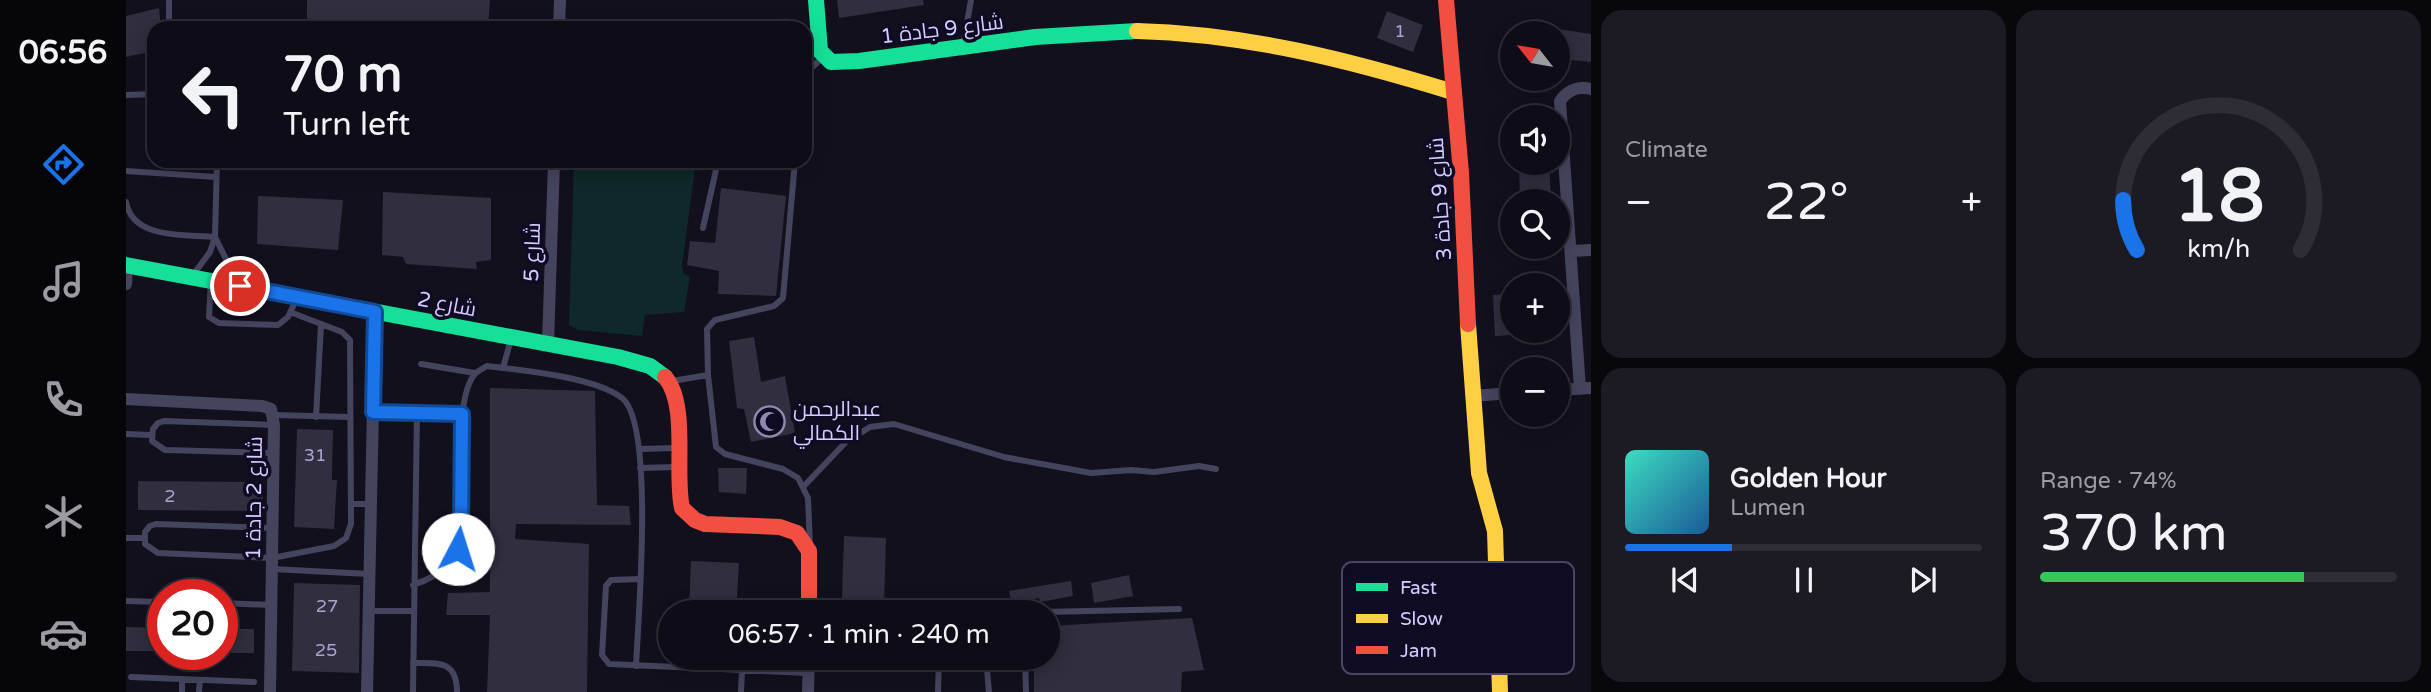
<!DOCTYPE html>
<html lang="en">
<head>
<meta charset="utf-8">
<style>
	body { margin:0; font-family:"Varela Round",Cairo,sans-serif; background:#1c1a23; color:#f1f3f6; height:100vh; display:flex; flex-direction:column; font-size:26px; white-space:nowrap }
	* { box-sizing:border-box; margin:0 }
	p { font-size:23px; color:#9b9ba1 }
	.icon { flex:none; width:38px; height:38px; fill:none; stroke:currentColor; stroke-width:2; stroke-linecap:round; stroke-linejoin:round }
	.map { position:relative; flex:1; overflow:hidden }
	.details { display:flex; flex-direction:column; gap:10px; padding:10px; background:#08070c; width:840px }
	.details>* { flex:none }
	.banner { position:absolute; left:21px; top:21px; width:665px; height:147px; border-radius:21px; box-shadow:0 4px 18px #0003,0 0 0 2px #2e2c35; background:#0e0c16; color:#f1f3f6; overflow:hidden }
	.needle { width:46px; rotate:301deg }
	.buttons { position:absolute; left:1374px; top:21px; display:grid; gap:14px }
	.buttons a { display:grid; place-items:center; width:70px; height:70px; border-radius:50%; background:#0e0c16; box-shadow:0 4px 18px #0003,0 0 0 2px #2e2c35; font-size:35px }
	.speed { position:absolute; left:21px; top:579px; display:flex; gap:14px; font-size:35px; font-weight:700; text-align:center }
	.speed>* { display:grid; place-content:center; width:91px; height:91px; border-radius:50%; background:#0e0c16; box-shadow:0 4px 18px #0003,0 0 0 2px #2e2c35; line-height:1 }
	.speed .limit { border:10px solid #d22; background:#fff; color:#111 }
	.pin { position:absolute; display:grid; place-items:center; width:60px; height:60px; color:#fff; margin:-30px; border:4px solid #fff; border-radius:50%; box-shadow:0 2px 7px #0007 }
	.me { position:absolute; width:77px; margin:-38px; rotate:5deg; stroke-linejoin:round; filter:drop-shadow(0 0 5px #0008) }
	.turn { display:flex; align-items:center; gap:24px; height:147px; padding:0 21px; font-size:32px }
	.turn .icon { width:91px; height:91px; stroke-width:2.5 }
	.turn b { display:block; font-size:49px; line-height:60px }
	.big { font-size:52px; font-weight:600; line-height:1.1 }
	.details .card { flex:1; display:flex; flex-direction:column; justify-content:center; gap:10px; min-width:0; padding:0 24px; border-radius:21px; background:#1c1a23 }
	.details .dial { align-items:center; gap:0 }
	.dial svg { height:182px; overflow:visible; fill:none; stroke:#2e2c35; stroke-width:7; stroke-linecap:round; text-anchor:middle }
	.dial text { fill:#f1f3f6; stroke:none }
	.song { display:flex; align-items:center; gap:21px }
	.cover { width:84px; height:84px; border-radius:10px; background:linear-gradient(135deg,hsl(170 70% 55%),hsl(210 70% 35%)) }
	.played { height:7px; border-radius:4px; background:linear-gradient(90deg,#1a73e8 30%,#2e2c35 30%) }
	.keys { display:flex; justify-content:space-around; direction:ltr }
	.heat { display:flex; justify-content:space-between; align-items:center; font-size:38px; direction:ltr }
	.charge { height:10px; border-radius:5px; background:linear-gradient(90deg,#34c759 74%,#2e2c35 0) }
	.details .tiles { flex:1; display:grid; gap:10px; grid-template-columns:repeat(2,1fr) }
	.trip { position:absolute; left:532px; top:600px; width:402px; height:70px; border-radius:35px; background:#0e0c16; box-shadow:0 4px 18px #0003,0 0 0 2px #2e2c35; font-weight:600; line-height:70px; text-align:center }
	main { display:flex; flex:1; min-height:0 }
	.tab-bar { display:flex; flex-direction:column; width:126px; justify-content:space-around; align-items:center; background:#060509; color:#9b9ba1 }
	.tab-bar .icon { width:49px; height:49px }
	.tab-bar .active { color:#1a73e8 }
	.tab-bar b { font-size:32px; color:#f1f3f6 }
	.map>svg:first-child { display:block }
	.green { fill:#0f2829 }
	.building { fill:#302e3f }
	.lines { fill:none; stroke-linecap:round; stroke-linejoin:round }
	.lane { stroke:#45445e; stroke-width:6 }
	.street { stroke:#45445e; stroke-width:12 }
	.fast { stroke:#16e098; stroke-width:16 }
	.slow { stroke:#ffcf43; stroke-width:16 }
	.jam { stroke:#f24e42; stroke-width:16 }
	.route-casing { stroke:#114b97; stroke-width:18 }
	.route { stroke:#1a73e8; stroke-width:12 }
	.labels { text-anchor:middle; stroke-width:7; stroke-linejoin:round; paint-order:stroke }
	.number-label { font-size:18px; fill:#aaa4cf }
	.street-label { font-size:21px; fill:#d2ccff; stroke:#0f0b22 }
	.poi-label { font-size:21px; fill:#d2ccff; stroke:#0f0b22; text-anchor:start }
	.key { fill:#0f0b22; stroke:#4a4564; stroke-width:2 }
	.key-label { font-size:19px; fill:#d2ccff }
</style>
</head>
<body>
<main>
<nav class="tab-bar">
<b>06:56</b>
<svg class="icon active" aria-label="directions" viewBox="0 0 24 24"><path d="M12 3l9 9-9 9-9-9zM9 14v-3h6M13 9l2 2-2 2"/></svg>
<svg class="icon" aria-label="music" viewBox="0 0 24 24"><path d="M9 18V5l10-2v13"/><circle cx="6" cy="18" r="3"/><circle cx="16" cy="16" r="3"/></svg>
<svg class="icon" aria-label="phone" viewBox="0 0 24 24"><path d="M5 4h4l2 5-3 2q2 4 5 5l2-3 5 2v4C11 20 4 13 5 4z"/></svg>
<svg class="icon" aria-label="climate" viewBox="0 0 24 24"><path d="M12 3v18M4 7l16 10M4 17L20 7"/></svg>
<svg class="icon" aria-label="car" viewBox="0 0 24 24"><path d="M5 17H2v-5l4-1 3-4h7l3 4 3 1v5h-3M9 17h6M6 11h13"/><circle cx="7" cy="17" r="2"/><circle cx="17" cy="17" r="2"/></svg>
</nav>
<div class="map">
<svg width="1465" height="692" viewBox="0 0 1465 692">
	<rect width="100%" height="100%" fill="#12101d"/>
	<path class="green" d="M663 18 660 28H562L563 26Z
		M448 161H570L556 266 558 274 564 277 558 312 519 315 516 336 452 330 443 325Z"/>
	<path class="building" d="M181 0H364L362 28H181Z
		M711 0H797L798 5 713 18Z
		M33 8 35 28H28V51L0 57V16Z
		M1261 11 1297 25 1287 52 1251 38Z
		M1432 29 1465 34V62L1432 59Z
		M1393 163H1423L1425 201H1394Z
		M595 188 660 196 650 296 592 294 593 271 561 265 564 241 589 243Z
		M257 192 365 198V260L350 262 351 269 280 264 277 257 256 255Z
		M132 196 217 200 212 250 131 244Z
		M1386 294V335L1369 336 1367 295Z
		M628 337 635 382 659 376 669 433 625 442 618 409 611 408 603 341Z
		M364 388 469 391 471 505 503 506 505 525 390 524 389 539 463 544 461 692H361L364 615H320L322 593 364 592Z
		M171 429 207 430 206 480H211L208 529 168 527Z
		M592 468H621L620 494 593 492Z
		M12 481 137 482V511L12 510Z
		M718 536 760 538 758 606 735 605 733 598H716Z
		M565 561 613 563 610 612H563Z
		M1003 575 1007 596 968 603 965 583Z
		M945 581 947 596 914 602 913 598 885 603 883 591Z
		M168 583 234 585 233 673 166 671Z
		M1066 618 1078 670 1056 672 1055 692H908V658H922V626Z
		M0 627 37 628V651H0Z
		M96 629H128V653H96Z"/>
	<g class="lines">
		<path class="lane" d="M43 0V28
			M837 45 845 0
			M679 74 697 57
			M0 95 28 94
			M669 161 657 298 648 306 589 320 581 329 582 375 590 447 599 454 657 469 672 478 682 498 684 546
			M0 171 90 177
			M0 202C7 240 59 234 89 237
			M577 228 592 161
			M89 237 112 283
			M67 275 84 252 89 237 91 161
			M85 281 83 317 93 323 152 325 162 317 170 300
			M295 364 349 373
			M377 368 385 339
			M546 381 582 375
			M247 412 336 414
			M147 415 224 417
			M190 417 195 325
			M0 434 25 435
			M513 449 550 448
			M147 453 39 450 26 441 27 429 32 423 38 421 148 425
			M514 468 550 467
			M678 486 720 442 744 427 768 424 878 457 965 473 1005 470 1028 472 1073 466 1090 469
			M225 504H244
			M146 528 30 524 24 526 19 532V544L32 553 146 558 208 546 220 538 225 524 224 340 216 332 164 312
			M0 538H18
			M146 569 243 574
			M514 579 485 580 480 586 476 655 483 664 682 673
			M287 585C317 575 330 562 335 531 335 497 328 400 348 375 351 371 356 369 361 366 395 370 469 377 496 398 529 424 512 620 510 666
			M0 601 37 602
			M96 603 145 605
			M244 611H287
			M917 612 1053 609
			M860 658 863 692
			M899 658 900 692
			M287 663C312 663 331 660 331 692
			M5 677 128 682
			M56 679V692
			M73 692 74 680
			M287 692 291 412
			M615 692 616 671
			M812 692 813 658"/>
		<path class="street" d="M433 28 434 0
			M1446 251 1465 250
			M0 284 1 265
			M422 344 428 161
			M1454 389 1434 101C1442 90 1451 86 1465 89
			M1432 390 1465 388
			M1346 396 1386 393
			M0 399 136 406 145 409 148 425 144 692
			M241 692 249 312
			M682 692 683 658"/>
		<path class="fast" d="M690 0 694 51 705 62 733 61 909 37 1011 31
			M0 265 492 357 524 366 539 377"/>
		<path class="slow" d="M1011 31C1121 34 1223 60 1327 92
			M1342 324 1353 473 1369 531 1374 692"/>
		<path class="jam" d="M1320 0 1335 173 1342 324
			M539 377C563 405 548 472 556 508L569 520 579 524 654 527 671 533 683 551V612"/>
	</g>
	<g class="lines">
		<defs>
			<path id="route" d="M114 286 249 312 247 412 336 414 335 531 332 549"/>
		</defs>
		<use href="#route" class="route-casing"/>
		<use href="#route" class="route"/>
	</g>
	<defs>
		<symbol id="mosque-ring" viewBox="-11 -11 22 22"><circle r="9.5" fill="#0f0b22" stroke="#8f8ab0" stroke-width="1.5"/><path d="M3.5-4.9A6 6 0 1 0 3.5 4.9A5 5 0 1 1 3.5-4.9Z" fill="#8f8ab0"/></symbol>
	</defs>
	<g fill-rule="evenodd">
		<use href="#mosque-ring" x="626" y="404" width="35" height="35"/>
	</g>
	<g class="labels">
		<g class="number-label">
			<text x="1274" y="37">1</text>
			<text x="189" y="461">31</text>
			<text x="44" y="502">2</text>
			<text x="201" y="612">27</text>
			<text x="200" y="656">25</text>
		</g>
		<g class="street-label">
			<text transform="translate(816 29) rotate(-7)" y="7">شارع 9 جادة 1</text>
			<text transform="translate(1314 199) rotate(-94)" y="7">شارع 9 جادة 3</text>
			<text transform="translate(406 252) rotate(-88)" y="7">شارع 5</text>
			<text transform="translate(321 304) rotate(11)" y="7">شارع 2</text>
			<text transform="translate(128 498) rotate(-89)" y="7">شارع 2 جادة 1</text>
		</g>
		<g class="poi-label">
			<text x="667" y="416">عبدالرحمن<tspan x="667" dy="24">الكمالي</tspan></text>
		</g>
	</g>
	<rect x="1216" y="562" width="232" height="112" rx="10" class="key"/>
	<rect x="1230" y="583" width="32" height="8" fill="#16e098"/>
	<rect x="1230" y="614" width="32" height="9" fill="#ffcf43"/>
	<rect x="1230" y="646" width="32" height="8" fill="#f24e42"/>
	<g class="key-label">
		<text x="1274" y="594">Fast</text>
		<text x="1274" y="625">Slow</text>
		<text x="1274" y="657">Jam</text>
	</g>
</svg>
<div class="buttons">
<a><svg class="needle" viewBox="-14 -14 28 28"><path d="M0-13l5 13h-10z" fill="#e53935"/><path d="M0 13l5-13h-10z" fill="#9b9ba1"/></svg></a>
<a><svg class="icon" aria-label="sound" viewBox="0 0 24 24"><path d="M4 9h4l5-4v14l-5-4H4zM17 9q2 3 0 6"/></svg></a>
<a><svg class="icon" aria-label="search" viewBox="0 0 24 24"><circle cx="10" cy="10" r="6"/><path d="M15 15l6 6"/></svg></a>
<a>+</a>
<a>−</a>
</div>
<div class="speed"><div class="limit">20</div></div>
<div class="pin" style="left:114px;top:286px;background:#d93025"><svg class="icon" aria-label="arrive" viewBox="0 0 24 24"><path d="M6 21V4h12l-3 4 3 4H6"/></svg></div>
<svg class="me" style="left:332px;top:549px" viewBox="-20 -20 40 40"><circle r="19" fill="#fff"/><path d="M0-13L10 11 0 6-10 11z" fill="#1a73e8"/></svg>
<div class="trip">06:57 · 1 min · 240 m</div>
<div class="banner">
<div class="turn"><svg class="icon" aria-label="left" viewBox="0 0 24 24"><path d="M17 20v-9H6M10 6l-5 5 5 5"/></svg><div><b>70 m</b>Turn left</div></div>
</div>
</div>
<section class="details">
<div class="tiles">
<div class="card"><p>Climate</p>
<div class="heat"><a>−</a><b class="big">22°</b><a>+</a></div>
</div>
<div class="card dial"><svg viewBox="0 0 100 80">
<path d="M14 69A42 42 0 1 1 86 69"/>
<path d="M14 69A42 42 0 0 1 8 47" stroke="#1a73e8"/>
<text x="50" y="56" font-size="32" font-weight="700">18</text>
<text x="50" y="72" font-size="11">km/h</text>
</svg></div>
<div class="card">
<div class="song"><i class="cover"></i><div><b>Golden Hour</b><p>Lumen</p></div></div>
<div class="played"></div>
<div class="keys"><svg class="icon" aria-label="previous" viewBox="0 0 24 24"><path d="M18 5L8 12l10 7zM5 5v14"/></svg><svg class="icon" aria-label="pause" viewBox="0 0 24 24"><path d="M8 5v14M16 5v14"/></svg><svg class="icon" aria-label="next" viewBox="0 0 24 24"><path d="M6 5l10 7-10 7zM19 5v14"/></svg></div>
</div>
<div class="card"><p>Range · 74%</p><b class="big">370 km</b><div class="charge"></div></div>
</div>
</section>
</main>
</body>
</html>
